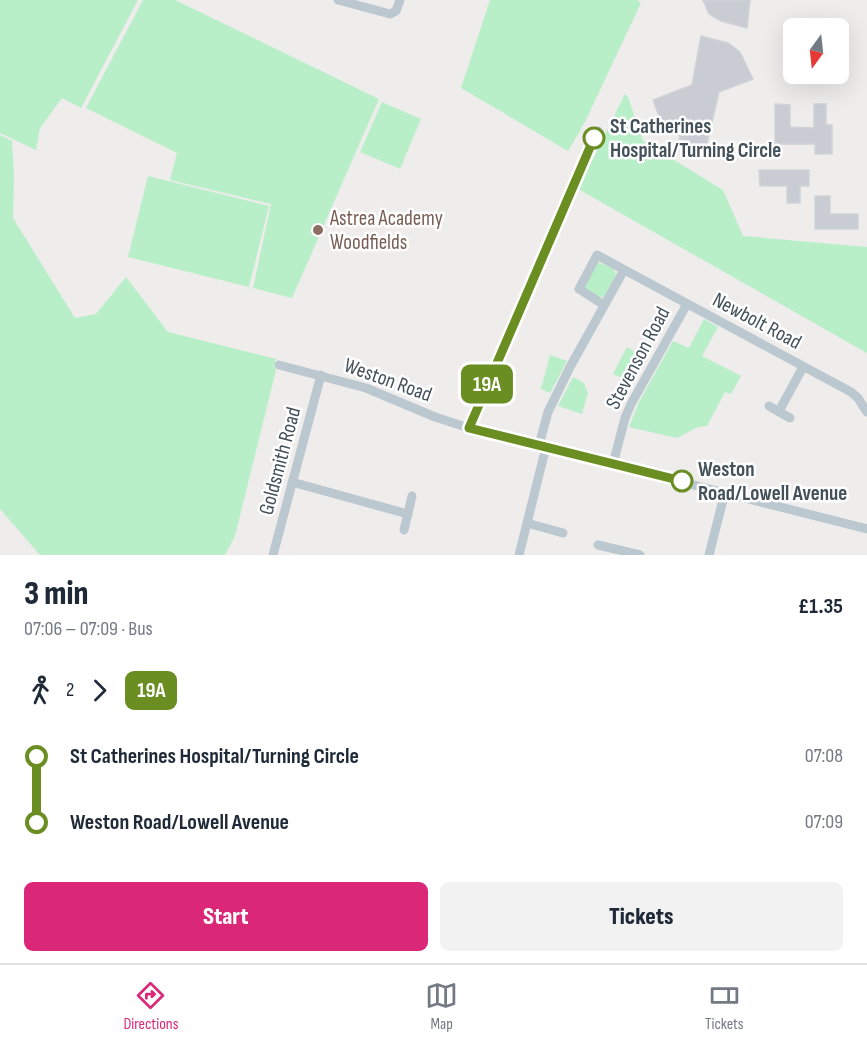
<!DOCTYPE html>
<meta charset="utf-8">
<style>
body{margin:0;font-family:"Sofia Sans Condensed",sans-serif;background:#f2f2f3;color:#1f2937;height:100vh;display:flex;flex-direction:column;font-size:22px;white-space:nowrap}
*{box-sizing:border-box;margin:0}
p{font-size:20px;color:#747a83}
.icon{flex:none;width:33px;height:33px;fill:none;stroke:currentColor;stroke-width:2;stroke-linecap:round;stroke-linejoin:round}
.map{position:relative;height:555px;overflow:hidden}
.side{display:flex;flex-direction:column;background:#fff;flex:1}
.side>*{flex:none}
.badge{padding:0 12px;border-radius:9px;font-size:21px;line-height:39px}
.needle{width:39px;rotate:195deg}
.tools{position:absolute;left:783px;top:18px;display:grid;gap:12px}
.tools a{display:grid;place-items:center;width:66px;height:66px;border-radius:9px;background:#fff;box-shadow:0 6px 24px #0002;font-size:30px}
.map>.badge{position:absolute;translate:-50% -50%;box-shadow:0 0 0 3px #fff}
.legs{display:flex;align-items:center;gap:9px;height:66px;padding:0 24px;font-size:20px}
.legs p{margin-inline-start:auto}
.summary{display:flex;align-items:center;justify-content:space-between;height:102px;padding:0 24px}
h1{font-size:33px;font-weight:800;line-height:45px}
.action{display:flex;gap:12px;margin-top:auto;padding:12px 24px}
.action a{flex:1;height:69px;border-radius:9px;background:#db2777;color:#fff;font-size:24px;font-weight:800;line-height:69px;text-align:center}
.action a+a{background:#f2f2f3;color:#1f2937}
ul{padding:0 24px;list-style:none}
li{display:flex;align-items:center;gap:21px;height:66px;font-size:22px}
li i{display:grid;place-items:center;width:9px;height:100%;margin:0 8px;background:currentColor}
li i::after{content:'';width:15px;height:15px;margin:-8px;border:4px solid;border-radius:50%;background:#fff}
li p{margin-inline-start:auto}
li:first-child i{background:linear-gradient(#0000 50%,currentColor 0)}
li:last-child i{background:linear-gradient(currentColor 50%,#0000 0)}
.tabs{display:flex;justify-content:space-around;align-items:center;height:84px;border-top:2px solid #e0e1e3;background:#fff;font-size:16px;color:#747a83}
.tabs a{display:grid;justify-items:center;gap:3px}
.tabs .selected{color:#db2777}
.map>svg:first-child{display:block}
</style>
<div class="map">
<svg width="867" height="555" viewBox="0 0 867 555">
<rect width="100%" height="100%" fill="#efecec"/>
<g fill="#b8efc9">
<polygon points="0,0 138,0 81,108 62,98 40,128 36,150 0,133"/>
<polygon points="143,0 175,0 379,99 292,298 253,288 271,204 170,180 177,153 86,108"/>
<polygon points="490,0 637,0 641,3 585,122 568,151 461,88"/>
<polygon points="625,94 628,97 643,141 723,190 743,236 867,247 867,353 578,189"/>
<polygon points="382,102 421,119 400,169 360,152"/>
<polygon points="0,135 12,141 14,177 13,218 75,318 96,314 126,277 168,332 276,359 274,367 276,370 235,536 225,555 40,555 0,509"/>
<polygon points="148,176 269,206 249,287 128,257"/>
<path d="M597,262L613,268L616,274L605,296C598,300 591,293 584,289Z"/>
<polygon points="704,319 718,327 702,356 741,376 731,394 725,392 707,426 698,427 677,438 629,427 639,402 673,341 689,348"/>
<polygon points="627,347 647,359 634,383 613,374"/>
<polygon points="550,355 567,361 550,393 541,389"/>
<polygon points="573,377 584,383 588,393 582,414 558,406"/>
</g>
<g fill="#c9ccd2" stroke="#d0d3d8" stroke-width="1.5">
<polygon points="703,0 750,0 747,28 721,21 709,14"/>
<polygon points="701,36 728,43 740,52 753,79 719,92 707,144 689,143 679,139 680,136 673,132 669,127 663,127 653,100 692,85"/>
<polygon points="775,104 790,105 790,127 814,128 814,104 826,104 826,125 832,125 832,154 815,154 815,144 775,144"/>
<polygon points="759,170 809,170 809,186 800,186 800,203 787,203 787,186 760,186"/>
<polygon points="815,196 830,196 830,214 858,214 858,229 815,229"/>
</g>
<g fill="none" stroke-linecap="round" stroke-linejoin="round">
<g stroke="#bcc8cf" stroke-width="9">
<polyline points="338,0 390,14 396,11 400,0"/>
<polyline points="604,305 579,289 597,255 851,392 858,398 867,412"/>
<polyline points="279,365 366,388 435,417 469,428 867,529"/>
<polyline points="769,406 790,418"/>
<polyline points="779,411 803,367"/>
<polyline points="469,428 598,131"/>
<polyline points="539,445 548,412 570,367 624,270"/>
<polyline points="613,464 625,418 631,404 687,304"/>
<polyline points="292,482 408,514"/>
<polyline points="527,523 563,533"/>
<polyline points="404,530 412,496"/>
<polyline points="598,545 640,555"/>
<polyline points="273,555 321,375"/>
<polyline points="519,555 546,447"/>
<polyline points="709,555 725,492"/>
</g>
</g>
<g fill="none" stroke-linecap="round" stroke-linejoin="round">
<g stroke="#fff" stroke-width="14">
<polyline id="line-1" points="594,138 469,428 682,481"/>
</g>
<use href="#line-1" stroke="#6b8e23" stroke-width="9"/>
</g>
<g fill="#fff" stroke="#6b8e23" stroke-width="3">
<circle cx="594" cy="138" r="10"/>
<circle cx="682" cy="481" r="10"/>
</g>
<circle fill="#8d6e63" stroke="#fff" stroke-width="2" cx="318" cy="230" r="6"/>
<g text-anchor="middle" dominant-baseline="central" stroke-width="5" stroke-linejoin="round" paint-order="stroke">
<g font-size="21" font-weight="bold" fill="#44515a" stroke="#fff" text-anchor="start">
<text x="610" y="126">St Catherines<tspan x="610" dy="24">Hospital/Turning Circle</tspan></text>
<text x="698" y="469">Weston<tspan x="698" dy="24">Road/Lowell Avenue</tspan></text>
</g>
<g font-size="21" fill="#785e54" stroke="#fff" text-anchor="start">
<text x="330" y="218">Astrea Academy<tspan x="330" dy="24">Woodfields</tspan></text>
</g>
<g font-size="21" fill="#44515a" stroke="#fff">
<text transform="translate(757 321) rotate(28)">Newbolt Road</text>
<text transform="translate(638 358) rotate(-62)">Stevenson Road</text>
<text transform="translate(388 380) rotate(20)">Weston Road</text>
<text transform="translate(280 461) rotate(-75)">Goldsmith Road</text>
</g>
</g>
</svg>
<div class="tools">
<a><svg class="needle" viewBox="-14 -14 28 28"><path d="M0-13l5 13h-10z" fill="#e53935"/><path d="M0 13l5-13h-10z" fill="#747a83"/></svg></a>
</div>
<b class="badge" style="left:487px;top:384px;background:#6b8e23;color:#fff">19A</b>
</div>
<section class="side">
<div class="summary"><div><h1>3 min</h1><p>07:06 – 07:09 · Bus</p></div><b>£1.35</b></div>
<div class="legs"><svg class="icon" aria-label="walk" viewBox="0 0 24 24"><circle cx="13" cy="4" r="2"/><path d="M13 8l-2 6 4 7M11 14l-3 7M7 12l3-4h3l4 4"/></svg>2<svg class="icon" aria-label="forward" viewBox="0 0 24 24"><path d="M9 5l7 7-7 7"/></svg><b class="badge" style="background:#6b8e23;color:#fff">19A</b></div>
<ul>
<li><i style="color:#6b8e23"></i><b>St Catherines Hospital/Turning Circle</b><p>07:08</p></li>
<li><i style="color:#6b8e23"></i><b>Weston Road/Lowell Avenue</b><p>07:09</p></li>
</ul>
<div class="action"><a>Start</a><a>Tickets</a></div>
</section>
<nav class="tabs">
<a class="selected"><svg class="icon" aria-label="directions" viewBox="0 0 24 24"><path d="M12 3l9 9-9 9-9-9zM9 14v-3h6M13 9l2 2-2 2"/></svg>Directions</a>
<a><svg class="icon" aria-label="map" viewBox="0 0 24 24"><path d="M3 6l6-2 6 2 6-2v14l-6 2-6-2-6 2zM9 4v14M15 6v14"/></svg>Map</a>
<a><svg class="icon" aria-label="tickets" viewBox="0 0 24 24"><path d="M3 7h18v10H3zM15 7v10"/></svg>Tickets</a>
</nav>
